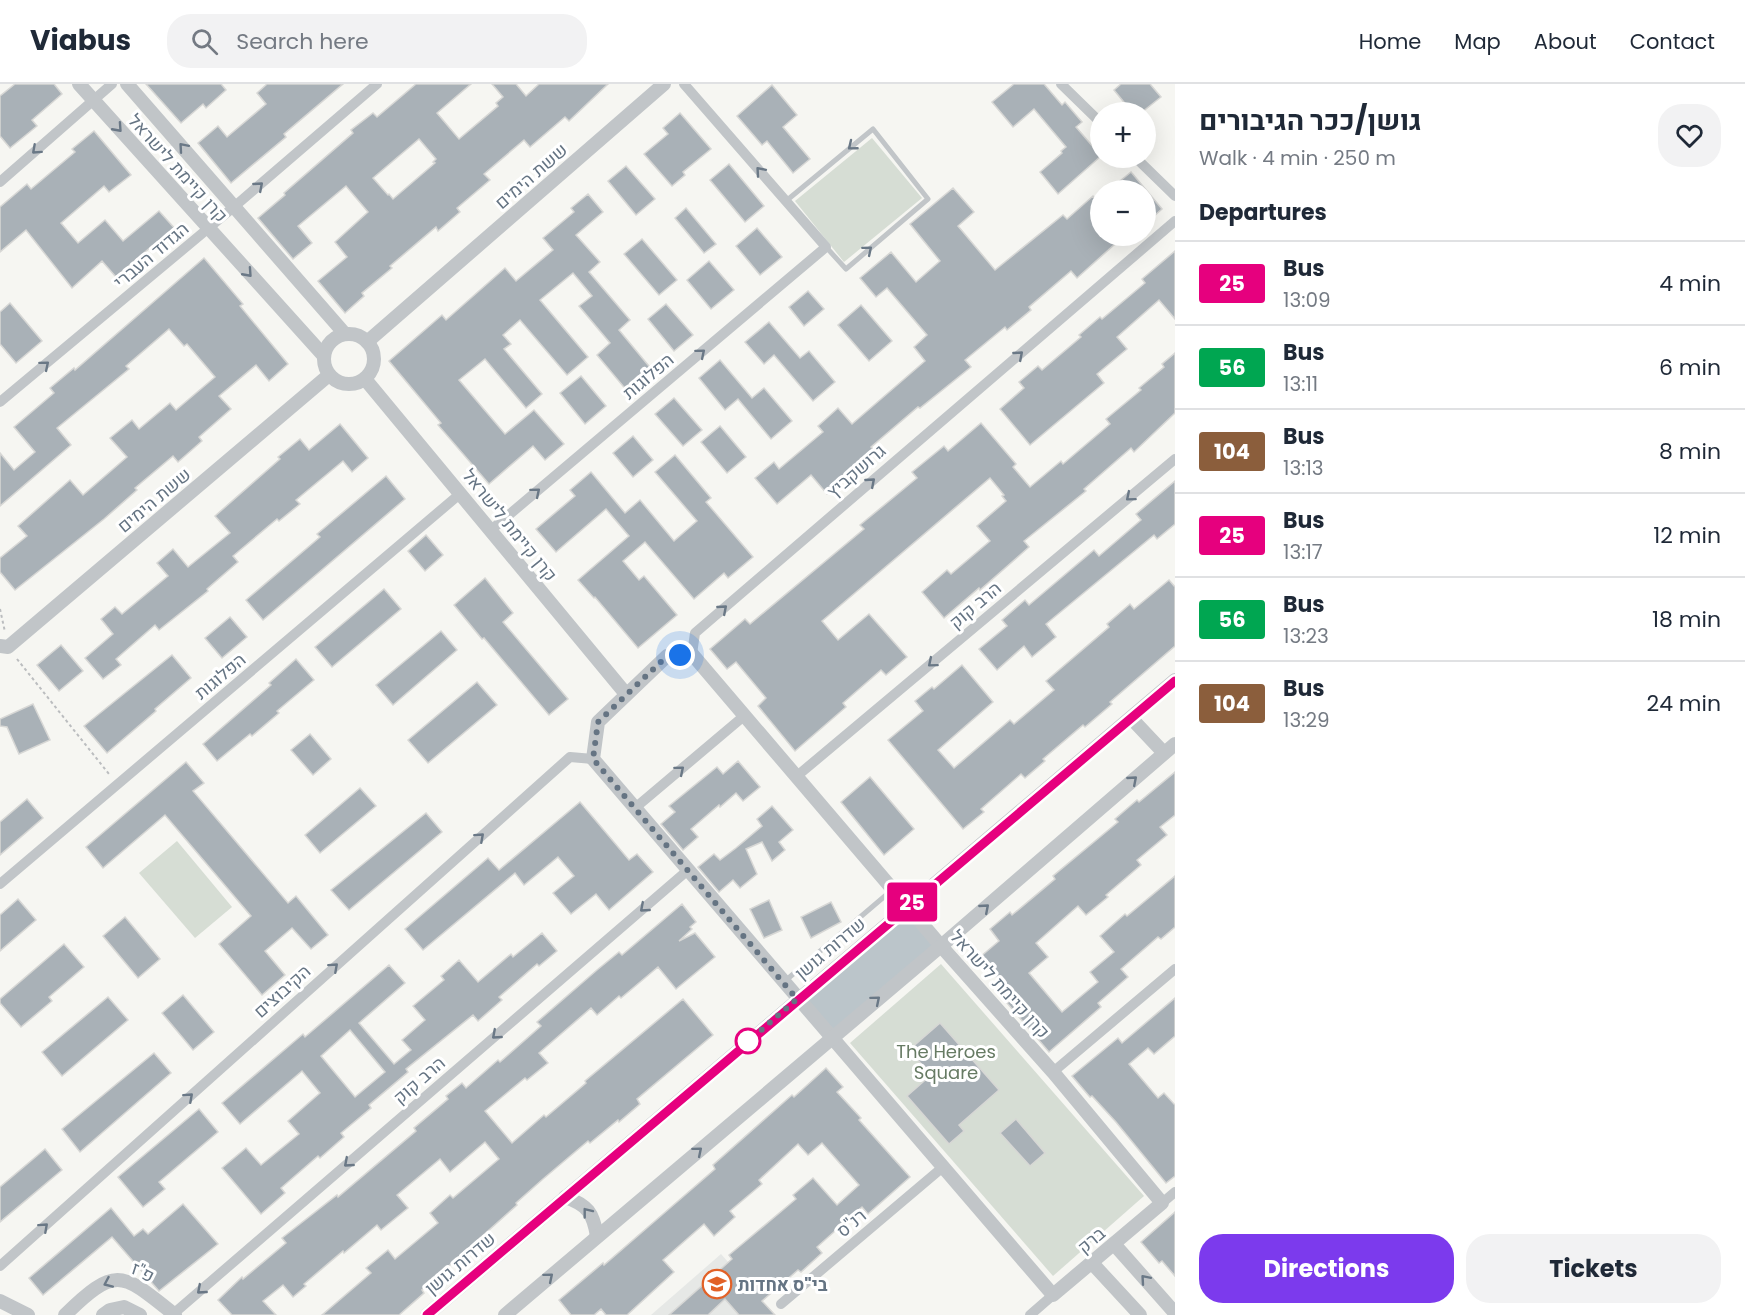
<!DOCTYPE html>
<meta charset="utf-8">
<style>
body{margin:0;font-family:Poppins,Heebo,sans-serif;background:#f2f2f3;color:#1f2937;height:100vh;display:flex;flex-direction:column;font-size:22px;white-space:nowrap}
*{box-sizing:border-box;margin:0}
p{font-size:20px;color:#747a83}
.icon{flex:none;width:33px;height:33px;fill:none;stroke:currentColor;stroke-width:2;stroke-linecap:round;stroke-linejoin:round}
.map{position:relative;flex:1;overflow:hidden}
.panel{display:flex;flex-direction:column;background:#fff;width:570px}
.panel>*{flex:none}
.badge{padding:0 12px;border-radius:4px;font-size:21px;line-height:39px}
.fabs{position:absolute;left:1090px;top:18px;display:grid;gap:12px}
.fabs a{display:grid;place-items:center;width:66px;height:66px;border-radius:50%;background:#fff;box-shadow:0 6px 24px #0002;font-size:30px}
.you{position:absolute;width:30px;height:30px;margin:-15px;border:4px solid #fff;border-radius:50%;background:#1a73e8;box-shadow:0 0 0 9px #1a73e833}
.map>.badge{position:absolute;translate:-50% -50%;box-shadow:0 0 0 3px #fff}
h2{padding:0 24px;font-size:22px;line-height:54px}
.round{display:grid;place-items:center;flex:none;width:63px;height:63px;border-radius:24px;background:#f2f2f3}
.headline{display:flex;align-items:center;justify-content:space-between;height:102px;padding:0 24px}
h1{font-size:28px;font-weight:700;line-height:45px}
.cta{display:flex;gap:12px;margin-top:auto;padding:12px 24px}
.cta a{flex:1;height:69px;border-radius:24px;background:#7c3aed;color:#fff;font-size:24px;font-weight:700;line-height:69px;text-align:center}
.cta a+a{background:#f2f2f3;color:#1f2937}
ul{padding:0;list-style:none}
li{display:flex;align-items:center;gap:18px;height:84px;padding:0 24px;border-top:2px solid #e0e1e3}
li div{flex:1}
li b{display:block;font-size:22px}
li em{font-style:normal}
li .badge{min-width:66px;font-weight:700;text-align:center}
header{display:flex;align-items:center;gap:36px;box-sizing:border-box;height:84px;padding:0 30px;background:#fff;border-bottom:2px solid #e0e1e3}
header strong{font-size:28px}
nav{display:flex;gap:33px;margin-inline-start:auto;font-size:21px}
.search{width:420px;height:54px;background:#f2f2f3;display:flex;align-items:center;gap:15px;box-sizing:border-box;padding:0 21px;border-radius:24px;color:#747a83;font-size:22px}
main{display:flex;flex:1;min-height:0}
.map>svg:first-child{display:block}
</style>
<header>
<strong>Viabus</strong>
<div class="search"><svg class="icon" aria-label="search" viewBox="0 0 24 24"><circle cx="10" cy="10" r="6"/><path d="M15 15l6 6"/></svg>Search here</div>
<nav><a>Home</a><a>Map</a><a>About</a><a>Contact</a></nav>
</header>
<main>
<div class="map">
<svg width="1175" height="1231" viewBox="0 0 1175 1231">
<rect width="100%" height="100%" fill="#f6f6f2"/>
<polygon fill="#e6e8e6" points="721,1170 775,1231 651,1231"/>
<g fill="#d6ddd4">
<polygon points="872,54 922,114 844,178 795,117"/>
<polygon points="177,757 232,823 195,854 139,789"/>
<polygon points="941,880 1144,1112 1053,1192 850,959"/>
</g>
<polygon fill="#bbc5ca" points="907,828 934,861 832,948 803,915"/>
<g fill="#a9b1b7" stroke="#d7d7d5" stroke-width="1.5" fill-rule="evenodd">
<polygon points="15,0 54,0 62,10 32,36 37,42 10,64 0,52 0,12"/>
<polygon points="146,0 221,0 226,6 206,24 203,20 181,39"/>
<polygon points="267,0 343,0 284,50 286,53 231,99 198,59 218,42 227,53 266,20 257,9"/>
<path d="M416,0H471L437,29L459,55L498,22L496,19L503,13L492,0H516L526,12L539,0H608L569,37L565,33L530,63L524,56L484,90L490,96L457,124L460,128L438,147L436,143L390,182L392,184L362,209L364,212L345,229L318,197L347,173L335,158L368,128L346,102L298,142L312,159L293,175L258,134L285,111L284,109L353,49L351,46L373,29L377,33ZM419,55L436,75L433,78L435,79L393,115L389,110L388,111L373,94Z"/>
<polygon points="1014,0 1044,0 1062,21 1065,18 1082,38 1076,43 1101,72 1058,110 1040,88 1062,69 1061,67 1066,63 1034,25 1013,43 992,18"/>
<polygon points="1121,0 1150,0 1161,13 1142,28 1132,28 1114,6"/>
<polygon points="772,1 797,31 783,43 810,75 793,89 767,57 762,61 737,32"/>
<polygon points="680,29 711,65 683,88 685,91 672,102 644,70 668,50 663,44"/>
<polygon points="94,47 131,91 109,108 104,102 61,139 78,159 105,136 123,157 159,127 177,147 155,165 152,162 116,193 102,177 72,204 26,146 0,168 0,123 27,100 31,105 75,68 72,65"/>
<polygon points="729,80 764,122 745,138 710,96"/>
<polygon points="626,82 655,115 636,131 608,97"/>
<polygon points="1131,88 1162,125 1146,139 1146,106 1109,106"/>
<polygon points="953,104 974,128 958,142 995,186 1063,131 1067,135 1093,112 1101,121 1101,152 1124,152 1077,194 1071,187 1029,223 1031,226 1007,246 1005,243 965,276 971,283 920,324 918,323 871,363 874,366 841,393 844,396 827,410 811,391 777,420 755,394 774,378 779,385 823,348 818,342 838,324 852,340 925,277 914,263 927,251 887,204 876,213 860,194 891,168 916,198 940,177 910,140"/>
<polygon points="588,110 603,128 576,151 600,178 589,188 630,236 619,246 653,287 628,308 597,271 610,259 579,222 592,212 573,189 540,216 588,273 567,291 520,236 503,251 511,260 504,265 542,310 526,324 485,275 459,296 505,350 534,326 564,360 545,376 533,362 489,400 438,341 441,339 389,277 442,231 446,236 505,184 516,197 553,166 543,154 574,128 571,124"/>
<polygon points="686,124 716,160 704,169 675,134"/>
<polygon points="757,144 782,173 760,191 736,162"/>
<polygon points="642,155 677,196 659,211 624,170"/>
<polygon points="1175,167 1175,235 1159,216 1117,253 1127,265 1097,290 1104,299 1030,361 1000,325 1024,304 1019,298 1038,282 1042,286 1081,253 1079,251 1100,233 1102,235 1145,199 1142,195"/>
<polygon points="204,174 243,220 240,222 288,280 269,297 256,281 219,312 231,325 199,353 202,357 178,378 173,372 135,404 137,406 104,435 15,506 0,488 0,474 27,452 18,442 70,396 83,411 127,373 110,354 132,336 139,345 170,319 176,326 215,293 187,260 184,262 169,245 126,282 129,285 57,344 71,361 0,422 0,369 14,386 35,368 14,343 54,309 50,304 74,284 75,286"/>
<polygon points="709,177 734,206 711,225 687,196"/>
<polygon points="808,207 824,225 804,242 789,223"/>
<polygon points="10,219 42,257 16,279 0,260 0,228"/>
<polygon points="666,220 693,251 674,267 648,235"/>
<polygon points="861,221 892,257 869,277 838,241"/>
<polygon points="769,238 800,274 809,267 835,298 813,317 774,271 764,280 745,258"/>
<polygon points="1175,269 1175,329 1134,368 1131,364 1084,405 1086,407 1024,457 1029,463 980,506 979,504 944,534 922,508 947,486 951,490 990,457 977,442 1006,417 1002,412 1004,411 990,394 822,537 838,556 869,530 907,573 886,591 881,586 843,619 846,623 795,667 758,622 766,614 736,578 727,585 710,565 745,535 750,540 864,445 860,441 917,394 912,388 944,362 948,367 981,339 1016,380 1013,383 1030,403 1061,377 1063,380 1110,340 1106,335 1141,306 1139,304 1164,283 1162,280"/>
<polygon points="720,276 752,314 764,304 792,337 771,355 738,315 725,326 699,294"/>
<polygon points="581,292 606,322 585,340 560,309"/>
<polygon points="674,314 702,346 683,362 655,330"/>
<polygon points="340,340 368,374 352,388 343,377 296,416 300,420 279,437 277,435 233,472 238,478 207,505 208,507 159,546 155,541 116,575 121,581 103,595 85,574 113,550 101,535 115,523 122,530 168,492 157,479 173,465 188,483 230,449 215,432 280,375 278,373 300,355 309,366"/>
<polygon points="720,342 746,373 727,389 701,358"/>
<polygon points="633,352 653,376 633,393 613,369"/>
<polygon points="675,371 711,414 706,418 753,473 728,494 724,489 694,515 645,458 623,477 639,496 644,492 677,531 638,564 595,513 594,514 578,496 629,452 606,425 556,468 536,445 575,412 570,406 591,388 625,429 640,416 674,457 697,437 655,388"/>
<polygon points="386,392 405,415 263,536 246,516 320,453 317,450"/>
<polygon points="1175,397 1175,440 1157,455 1154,451 1046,540 1056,553 1032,573 1024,562 997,586 979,565 1007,542 1002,536 1025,516 1029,521 1094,466 1099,472 1141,436 1136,430"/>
<polygon points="426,451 443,471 425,487 408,467"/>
<polygon points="485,494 513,529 503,538 568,615 549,631 484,554 482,555 454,521"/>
<polygon points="1169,496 1175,503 1175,562 1110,618 1112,620 1085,643 1083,641 1043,675 1045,677 1025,694 1021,690 981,725 984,728 963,745 888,656 923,627 915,617 932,603 934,605 962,581 993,618 938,666 954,684 1010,636 1014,640 1054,606 1046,597 1109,543 1107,540 1130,520 1134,525"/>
<polygon points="384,505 401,525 332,583 315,563"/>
<polygon points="230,533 247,553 222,574 205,554"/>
<polygon points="441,547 457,566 393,621 376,601"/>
<polygon points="61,561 83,587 59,607 37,581"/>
<polygon points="172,571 191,594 155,625 156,627 107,669 84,642"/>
<polygon points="296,575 314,596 277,627 279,629 252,652 250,650 217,677 203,660 271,601 269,599"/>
<polygon points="477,598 497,621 428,679 408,656"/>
<polygon points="33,620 50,656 19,670 7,643 0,642 0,635"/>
<polygon points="310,650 331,675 313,691 291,666"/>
<polygon points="738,677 760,703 743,717 736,709 720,723 719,721 691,745 698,753 683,766 661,740 675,728 669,722 717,683 723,690"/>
<polygon points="186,678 204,699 193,707 288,819 296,812 328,851 311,865 292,844 265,867 285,891 262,911 219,860 251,832 165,731 103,784 86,763"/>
<polygon points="1175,688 1175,731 1160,743 1167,751 1137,776 1141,781 1106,811 1108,813 1086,831 1078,822 1036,859 1048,873 1029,889 1062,928 1098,898 1090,888 1114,868 1100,852 1125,830 1127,832 1175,792 1175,843 1161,855 1158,853 1121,885 1128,893 1098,919 1101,923 1049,968 1007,919 1014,914 980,873 999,857 990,845 1010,828 1012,831 1055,795 1053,792 1118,738 1115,735 1137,716 1139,718"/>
<polygon points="870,693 914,745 884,771 841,718"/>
<polygon points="360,704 376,722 320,769 305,751"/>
<polygon points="27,715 43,734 0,771 0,738"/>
<polygon points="580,718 629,776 637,770 653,788 609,826 596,810 571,830 553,809 574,792 558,773 524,801 515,789 423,866 405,845 488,774 499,786"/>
<polygon points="772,722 793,746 779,758 785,766 772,777 762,758 746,765 757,790 740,804 733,796 719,808 698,783 714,770 720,776 736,764 762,742 757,735"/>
<polygon points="426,729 442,748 349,826 331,806"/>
<polygon points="18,815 36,836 0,867 0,831"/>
<polygon points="769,816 782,846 764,854 750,825"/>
<polygon points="831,818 841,838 811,854 801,833"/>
<polygon points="682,820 696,838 690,843 692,845 679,857 695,849 715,873 676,905 658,883 621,914 619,912 597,931 591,924 539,969 548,979 527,996 525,994 485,1027 512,1059 544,1031 546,1033 586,999 585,997 683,915 713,951 637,1015 640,1020 619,1038 618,1036 590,1059 588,1057 543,1095 516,1119 517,1121 422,1206 424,1209 399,1231 322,1231 371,1189 366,1184 388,1166 395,1175 438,1139 430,1129 450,1111 453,1114 499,1075 485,1058 450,1088 440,1075 397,1111 408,1124 381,1146 377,1141 344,1169 343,1167 304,1200 306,1202 293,1213 283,1201 263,1217 276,1231 232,1231 218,1216 242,1193 243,1195 286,1159 282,1154 337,1111 338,1113 416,1047 414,1044 448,1015 446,1012 462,999 466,1004 498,976 500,978 541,942 537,938 597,886 619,868 622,871"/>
<polygon points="125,833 160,875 138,894 103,852"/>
<path d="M542,849L557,867L539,882L537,880L499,913L502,916L478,937L473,931L406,985L408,988L369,1021L371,1024L341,1049L344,1053L320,1074L318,1072L281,1104L285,1109L261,1130L222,1084L246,1064L261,1081L299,1050L288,1037L320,1009L302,987L240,1040L222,1019L303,950L305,953L389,881L405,899L359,939L394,980L411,966L402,956L425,936L413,922L444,896L441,892L459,876L478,898L511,870L513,873ZM350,946L385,988L355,1013L321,972Z"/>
<polygon points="64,860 84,883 49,913 52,917 21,943 0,919 0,915"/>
<polygon points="183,911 214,948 193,966 162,929"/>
<polygon points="108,913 128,936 62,992 42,968"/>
<polygon points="1175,914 1175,952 1154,970 1148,964 1129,980 1158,1014 1164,1009 1175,1021 1175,1092 1166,1099 1116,1038 1092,1012 1090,1013 1072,992 1118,954 1122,959"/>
<polygon points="940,939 999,1006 959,1041 964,1047 949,1060 907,1012 931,991 909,966"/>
<polygon points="154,969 171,989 80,1068 62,1045"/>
<polygon points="826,984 843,1003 837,1008 861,1034 859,1036 910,1093 868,1130 862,1123 817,1163 822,1169 801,1188 798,1186 762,1217 775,1231 739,1231 725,1215 708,1231 669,1231 732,1175 729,1171 796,1115 793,1111 813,1094 837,1121 859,1101 822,1059 808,1071 798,1060 759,1096 762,1100 730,1127 735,1133 714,1152 704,1140 663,1176 674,1188 627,1231 606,1231 601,1225 594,1231 571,1231 559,1216 603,1179 604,1181 670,1124 715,1085 713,1081 792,1011 794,1013"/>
<polygon points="199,1025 218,1048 159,1098 165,1105 143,1123 118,1093"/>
<polygon points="1016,1035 1045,1069 1030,1082 1000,1049"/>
<polygon points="45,1065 62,1086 0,1138 0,1103"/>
<polygon points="183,1120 218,1160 159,1207 112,1153 43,1211 29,1194 111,1124 134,1152 143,1145 148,1150"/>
<polygon points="1175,1128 1175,1192 1162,1177 1159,1179 1141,1158"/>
</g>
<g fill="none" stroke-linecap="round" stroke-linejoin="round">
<g stroke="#bbbdbf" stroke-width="2" stroke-dasharray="3 3" stroke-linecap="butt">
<polyline points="0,525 5,548"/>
<polyline points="17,575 109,690"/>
</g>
<g stroke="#c1c5c8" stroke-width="5">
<polyline points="786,117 873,45 928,115 846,185 826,163"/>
<polyline points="785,897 892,806"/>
</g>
<g stroke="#c1c5c8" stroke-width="10">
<polyline points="1061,0 1101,39"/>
<polyline points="1136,74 1175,112"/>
<polyline points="0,98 112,0"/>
<polyline points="0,318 235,122 377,0"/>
<polyline points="491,446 826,163 684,0"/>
<polyline points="692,570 695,549 1175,137"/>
<polyline points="797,692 1175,375"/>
<polyline points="635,724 744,632"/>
<polyline points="0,800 461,409"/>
<polyline points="1053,988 1175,885"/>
<polyline points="1162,1119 1175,1108"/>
<polyline points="0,1182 570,673 593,675"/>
<polyline points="781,1220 943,1083"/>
<polyline points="172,1231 688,786"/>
<polyline points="1030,1231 1053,1211"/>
</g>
<g stroke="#c1c5c8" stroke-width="14">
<polyline points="79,0 324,272"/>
<polyline points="127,0 345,250"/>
<circle cx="349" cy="275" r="25"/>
<polyline points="367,258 664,0"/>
<polyline points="365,295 626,610"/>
<polyline points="0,562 8,563 329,291"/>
<polygon points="692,570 941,862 1053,988 1162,1119 1053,1211 593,675 598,638 667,572"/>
<polyline points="1131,634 1164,669"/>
<path d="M565,1113C588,1121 593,1129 597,1152"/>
<polyline points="1114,1160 1175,1229"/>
<polyline points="1092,1179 1140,1231"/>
<polyline points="0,1217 28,1231"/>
<path d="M65,1231C117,1180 122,1189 175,1231"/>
<polyline points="103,1231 110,1226 124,1223 140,1231"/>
<polyline points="427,1231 1175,596"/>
<polyline points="505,1231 941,862 1175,660"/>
</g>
</g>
<defs><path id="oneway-chevron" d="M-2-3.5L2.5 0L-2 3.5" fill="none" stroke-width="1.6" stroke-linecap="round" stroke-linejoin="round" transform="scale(1.5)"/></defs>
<g stroke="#6a7886">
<use href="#oneway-chevron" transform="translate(118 44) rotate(48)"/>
<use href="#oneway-chevron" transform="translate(852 62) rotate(141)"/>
<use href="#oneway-chevron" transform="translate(183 63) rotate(-131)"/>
<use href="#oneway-chevron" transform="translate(36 66) rotate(138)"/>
<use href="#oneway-chevron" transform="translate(760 87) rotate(-131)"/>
<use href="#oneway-chevron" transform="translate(259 102) rotate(-41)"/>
<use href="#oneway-chevron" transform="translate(868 166) rotate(-40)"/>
<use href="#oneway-chevron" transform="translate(248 189) rotate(48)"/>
<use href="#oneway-chevron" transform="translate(701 269) rotate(-40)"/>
<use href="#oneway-chevron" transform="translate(1019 271) rotate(-41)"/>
<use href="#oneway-chevron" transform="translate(45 281) rotate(-40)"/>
<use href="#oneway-chevron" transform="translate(871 398) rotate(-41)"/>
<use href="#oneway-chevron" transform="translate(536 408) rotate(-40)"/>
<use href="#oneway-chevron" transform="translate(1130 413) rotate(140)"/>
<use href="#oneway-chevron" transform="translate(723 525) rotate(-41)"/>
<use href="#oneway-chevron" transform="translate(932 579) rotate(140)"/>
<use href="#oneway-chevron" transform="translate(680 686) rotate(-40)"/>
<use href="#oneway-chevron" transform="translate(1133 696) rotate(-41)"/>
<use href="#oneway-chevron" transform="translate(480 753) rotate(-42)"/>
<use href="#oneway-chevron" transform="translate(644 824) rotate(139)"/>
<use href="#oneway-chevron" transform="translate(985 824) rotate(-41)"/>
<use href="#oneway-chevron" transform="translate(334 883) rotate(-42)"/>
<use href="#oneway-chevron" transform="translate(876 916) rotate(-40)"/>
<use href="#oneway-chevron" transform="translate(496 951) rotate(139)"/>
<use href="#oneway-chevron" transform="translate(189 1013) rotate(-42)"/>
<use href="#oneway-chevron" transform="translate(698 1067) rotate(-40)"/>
<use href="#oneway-chevron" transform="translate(348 1079) rotate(139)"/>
<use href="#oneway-chevron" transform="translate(587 1128) rotate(-128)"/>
<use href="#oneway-chevron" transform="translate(44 1143) rotate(-42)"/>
<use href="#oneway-chevron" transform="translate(549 1193) rotate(-40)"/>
<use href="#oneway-chevron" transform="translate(1145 1195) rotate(-131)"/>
<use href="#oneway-chevron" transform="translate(108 1199) rotate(156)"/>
<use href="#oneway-chevron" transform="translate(201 1206) rotate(139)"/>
</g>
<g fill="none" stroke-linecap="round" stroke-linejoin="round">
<g stroke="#fff" stroke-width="14">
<polyline id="line" points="427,1231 1175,597"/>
</g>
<use href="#line" stroke="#e6007e" stroke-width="9"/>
<polyline stroke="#657483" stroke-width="6" stroke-dasharray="0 10.8" points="680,571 667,572 598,638 593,675 797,915 744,961 748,957"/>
</g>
<defs>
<g id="school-ring" transform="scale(1.5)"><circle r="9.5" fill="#fff" stroke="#e26127" stroke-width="1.5"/><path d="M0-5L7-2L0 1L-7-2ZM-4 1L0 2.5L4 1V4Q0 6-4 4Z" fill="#e26127"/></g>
</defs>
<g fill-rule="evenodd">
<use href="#school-ring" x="717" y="1200"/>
</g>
<circle fill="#fff" stroke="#e6007e" stroke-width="3" cx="748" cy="957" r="12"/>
<g text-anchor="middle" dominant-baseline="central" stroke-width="6" stroke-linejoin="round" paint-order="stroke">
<g font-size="18" fill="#657483" stroke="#fff">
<text transform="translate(178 84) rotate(48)">קרן קיימת לישראל</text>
<text transform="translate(531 92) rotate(-41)">ששת הימים</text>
<text transform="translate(151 171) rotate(-40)">הגדוד העברי</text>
<text transform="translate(648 292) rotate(-40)">הפלוגות</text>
<text transform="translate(856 387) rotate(-41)">גרושקביץ</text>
<text transform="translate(154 416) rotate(-40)">ששת הימים</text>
<text transform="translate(510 441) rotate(51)">קרן קיימת לישראל</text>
<text transform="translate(975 521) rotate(-40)">הרב קוק</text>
<text transform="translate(220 592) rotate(-40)">הפלוגות</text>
<text transform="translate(830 864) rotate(-40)">שדרות גושן</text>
<text transform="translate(1000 900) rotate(48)">קרן קיימת לישראל</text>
<text transform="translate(282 907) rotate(-42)">הקיבוצים</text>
<text transform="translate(419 996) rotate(-41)">הרב קוק</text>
<text transform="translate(851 1139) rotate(-40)">רנ"ס</text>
<text transform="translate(1091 1156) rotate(-40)">ברק</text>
<text transform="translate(460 1179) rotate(-40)">שדרות גושן</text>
<text transform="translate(143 1188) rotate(27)">פ"ז</text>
</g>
<g font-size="18" fill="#677b64" stroke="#fff">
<text x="946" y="967">The Heroes<tspan x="946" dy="21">Square</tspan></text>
</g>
<g font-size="18" font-weight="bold" fill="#657483" stroke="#fff" text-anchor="start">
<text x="738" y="1200">בי"ס אחדות</text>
</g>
</g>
</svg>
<div class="fabs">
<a>+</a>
<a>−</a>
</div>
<div class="you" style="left:680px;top:571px"></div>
<b class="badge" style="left:912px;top:818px;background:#e6007e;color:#fff">25</b>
</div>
<section class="panel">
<div class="headline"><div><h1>גושן/ככר הגיבורים</h1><p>Walk · 4 min · 250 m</p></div><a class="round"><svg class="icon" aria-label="heart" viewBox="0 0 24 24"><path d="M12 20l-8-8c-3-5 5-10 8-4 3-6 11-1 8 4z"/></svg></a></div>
<h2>Departures</h2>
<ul>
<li><span class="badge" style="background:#e6007e;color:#fff">25</span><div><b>Bus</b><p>13:09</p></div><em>4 min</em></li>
<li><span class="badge" style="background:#00a651;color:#fff">56</span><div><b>Bus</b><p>13:11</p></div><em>6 min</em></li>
<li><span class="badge" style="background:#8b5e3c;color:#fff">104</span><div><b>Bus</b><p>13:13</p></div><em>8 min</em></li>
<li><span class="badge" style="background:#e6007e;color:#fff">25</span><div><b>Bus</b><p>13:17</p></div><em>12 min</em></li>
<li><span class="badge" style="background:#00a651;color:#fff">56</span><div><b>Bus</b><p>13:23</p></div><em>18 min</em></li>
<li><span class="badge" style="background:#8b5e3c;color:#fff">104</span><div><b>Bus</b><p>13:29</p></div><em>24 min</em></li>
</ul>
<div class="cta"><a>Directions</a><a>Tickets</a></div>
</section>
</main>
